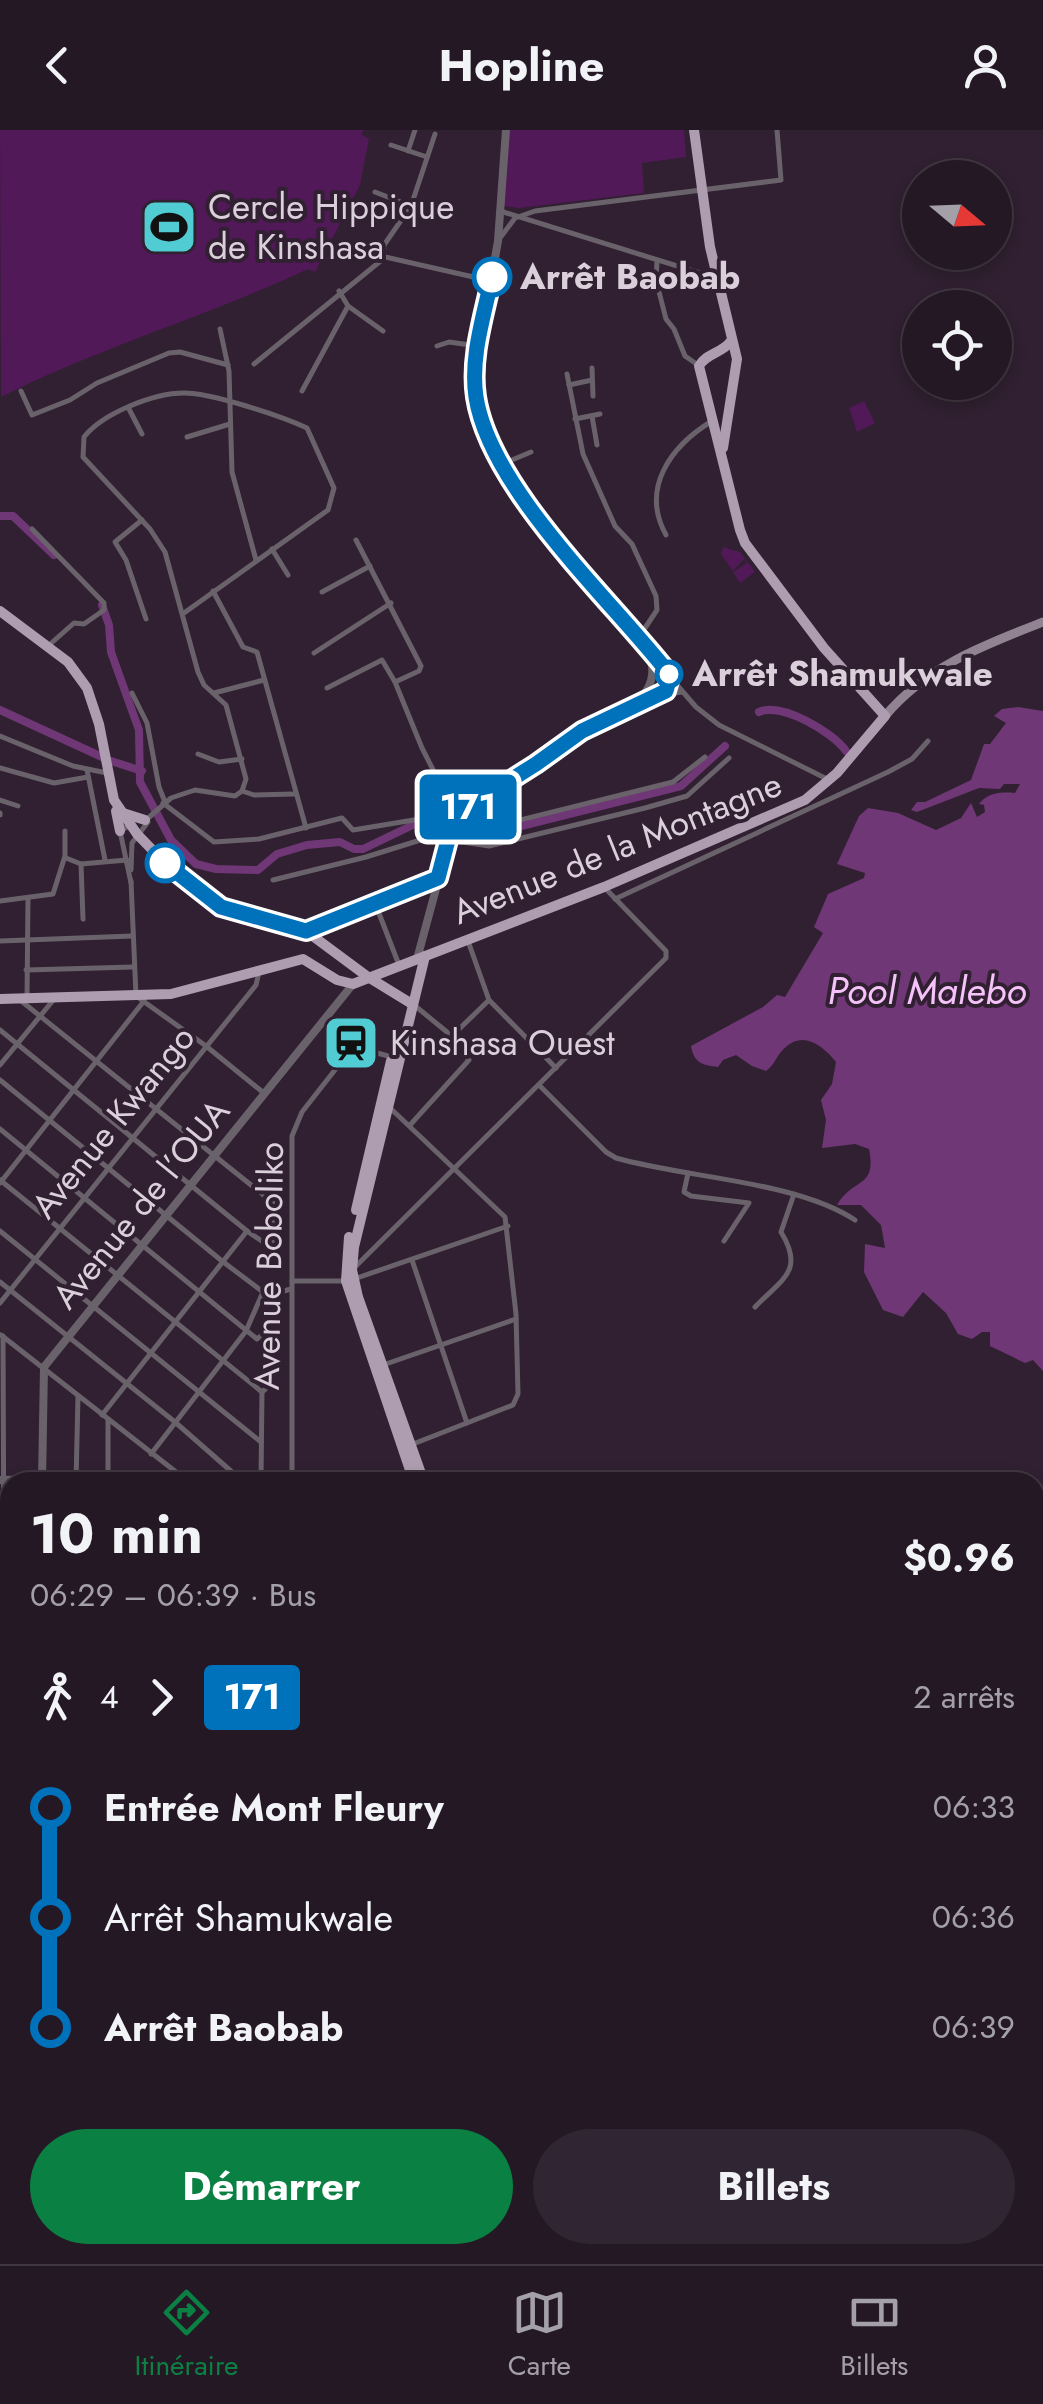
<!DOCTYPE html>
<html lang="fr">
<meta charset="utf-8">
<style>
body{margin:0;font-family:Jost,sans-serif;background:#302532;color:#f1f3f6;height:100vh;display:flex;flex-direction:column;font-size:38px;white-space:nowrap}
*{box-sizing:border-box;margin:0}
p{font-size:32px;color:#a3a0a7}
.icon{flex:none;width:55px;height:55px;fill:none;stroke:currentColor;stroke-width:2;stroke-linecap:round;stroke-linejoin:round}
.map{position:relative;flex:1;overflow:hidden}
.details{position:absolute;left:0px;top:1342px;width:1045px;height:792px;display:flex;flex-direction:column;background:#241825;border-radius:30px 30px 0 0;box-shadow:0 5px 15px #0003,0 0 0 2px #413742}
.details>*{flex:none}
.badge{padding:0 20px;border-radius:8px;font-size:35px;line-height:65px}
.needle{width:65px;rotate:109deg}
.controls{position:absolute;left:902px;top:30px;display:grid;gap:20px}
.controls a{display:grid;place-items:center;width:110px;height:110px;border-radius:50%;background:#241825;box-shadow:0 5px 15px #0003,0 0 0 2px #413742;font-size:50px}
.map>.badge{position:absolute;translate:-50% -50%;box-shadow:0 0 0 5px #fff}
.legs{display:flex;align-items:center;gap:15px;height:110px;padding:0 30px;font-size:32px}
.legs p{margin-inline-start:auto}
.summary{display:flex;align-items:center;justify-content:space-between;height:170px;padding:0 30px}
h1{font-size:55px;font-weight:700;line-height:75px}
.primary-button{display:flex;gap:20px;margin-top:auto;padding:20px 30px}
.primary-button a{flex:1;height:115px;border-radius:60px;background:#0b8043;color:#fff;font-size:40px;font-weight:700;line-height:115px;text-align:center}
.primary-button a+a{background:#302532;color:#f1f3f6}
ul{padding:0 30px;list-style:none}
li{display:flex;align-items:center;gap:35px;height:110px;font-size:38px}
li i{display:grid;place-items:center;width:15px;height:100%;margin:0 12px;background:currentColor}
li i::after{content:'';width:25px;height:25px;margin:-12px;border:8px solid;border-radius:50%;background:#241825}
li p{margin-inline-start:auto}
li:first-child i{background:linear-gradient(#0000 50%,currentColor 0)}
li:last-child i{background:linear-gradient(currentColor 50%,#0000 0)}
header{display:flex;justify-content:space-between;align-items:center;height:130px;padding:0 30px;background:#241825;font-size:45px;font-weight:700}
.tab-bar{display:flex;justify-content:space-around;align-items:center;height:140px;border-top:2px solid #413742;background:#241825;font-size:28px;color:#a3a0a7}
.tab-bar a{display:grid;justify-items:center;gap:5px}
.tab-bar .active{color:#0b8043}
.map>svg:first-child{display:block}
</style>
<header><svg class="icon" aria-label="back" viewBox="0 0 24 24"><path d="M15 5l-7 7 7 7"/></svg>Hopline<svg class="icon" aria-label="person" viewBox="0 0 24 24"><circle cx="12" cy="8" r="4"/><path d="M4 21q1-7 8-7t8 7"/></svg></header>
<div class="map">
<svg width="1043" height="2134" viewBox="0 0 1043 2134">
<rect width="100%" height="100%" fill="#302031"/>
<g fill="#511957">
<path d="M0,0H364L361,4L369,9L360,55L315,142L308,139C208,186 100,217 1,267Z"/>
<polygon points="508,0 684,0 686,27 642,33 644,63 519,78 504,76"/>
<polygon points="864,271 875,293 857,302 849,278"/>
<polygon points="723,417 740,422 755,442 740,453 733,442 747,433 744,429 733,441 721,424"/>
<polygon points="195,2125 267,2125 273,2134 192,2134 188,2129"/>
</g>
<path fill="#703776" d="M1018,577L1043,581V1241L1033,1230L1025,1233L990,1216V1202H982L972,1209L958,1204L946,1183L923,1162L903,1187L883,1180L864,1142L865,1114L885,1118L881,1095L861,1075H837C853,1047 877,1059 869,1019L855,1014L822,1018L826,990L821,970L832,954L836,932C822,915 801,898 781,922C775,929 775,934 766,941L752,936L736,925L723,930L718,937C702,935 694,933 691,916L763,877L777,865L785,867L823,803L814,797L828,764L864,748L865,743L837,734L859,686L868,678L898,683L936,700L961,688L971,673L977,687L985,682L984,675L979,674C988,662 1002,662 1015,663L1020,654H1004L1000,659L979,658L917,682L911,680L917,672H925L971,650L984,614H990L1006,593L994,586L1002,579Z"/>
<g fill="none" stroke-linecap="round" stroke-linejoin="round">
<polyline stroke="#703776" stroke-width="2.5" points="0,1905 10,1907"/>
<g stroke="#703776" stroke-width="8">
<polyline points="0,386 13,386 54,425"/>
<polyline points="102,475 109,495 111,522 139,600 140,652 171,710 196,734 216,739 258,740 277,724 307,715 340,712 354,719 363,719 415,694 430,694 490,704 681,656 725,616"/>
<polyline points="0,580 102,627"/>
<path d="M759,582C781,572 833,602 846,621"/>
<polyline points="111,631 142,641"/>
</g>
<g stroke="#6a626b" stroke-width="5">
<polyline points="391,15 427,27"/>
<polyline points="408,21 415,0"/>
<polyline points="375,62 411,76"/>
<polyline points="500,81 716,148"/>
<polyline points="500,108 515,88 535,81 781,50 777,0"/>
<polyline points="359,121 491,151"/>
<polyline points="657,131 656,150 666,189 674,199 685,226 698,235"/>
<polyline points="348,176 383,201"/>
<polyline points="220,199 229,241 232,342 256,430"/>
<polyline points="437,216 449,212 477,216"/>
<polyline points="254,234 383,129 384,115 411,76 435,4"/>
<polyline points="592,238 593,266"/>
<polyline points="567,244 583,324 615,396 632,414 656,466 657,480 639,507"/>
<polyline points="569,255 592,250"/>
<polyline points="21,261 32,285 70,270 97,253 169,223 180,222 228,235"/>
<polyline points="302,261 348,176 339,161"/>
<polyline points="129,279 142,304"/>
<polyline points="592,286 597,315"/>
<polyline points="575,289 600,284"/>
<polyline points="187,307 230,294"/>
<polyline points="500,335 531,322"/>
<polyline points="142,390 115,412 126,430 146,489"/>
<polyline points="32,399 104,473 104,480 84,494 74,493 48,516"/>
<path d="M666,405C640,358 671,316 712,291"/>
<polyline points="356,410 421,536 419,541 395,552 422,618 456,685"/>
<polyline points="272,419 288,445"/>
<polyline points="213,461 243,517 257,522 306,698"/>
<polyline points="322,462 370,436"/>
<polyline points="314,523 391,473"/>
<polyline points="670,547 696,577 719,595 829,650"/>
<polyline points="327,558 382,530 395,552"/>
<polyline points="132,563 147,593 159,657 165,672"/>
<polyline points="214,563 264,550"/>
<polyline points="662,565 682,562"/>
<polyline points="0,606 73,636 107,643"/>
<polyline points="198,624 219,632 242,629"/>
<polyline points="0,638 54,653 88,647"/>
<polyline points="87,640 105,730"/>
<polyline points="242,661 254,665 294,664"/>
<polyline points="0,670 18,676"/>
<polyline points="163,673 214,712 259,709 342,688 353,700 432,687 488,698 673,652 705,627"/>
<polyline points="0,685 0,683"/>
<path d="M147,689L171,668L195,660L235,666L242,661L246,649L226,575L204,555L198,542L165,422L150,399L83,327L84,307C103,283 154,263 184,263C212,263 281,286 307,298L334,358L328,380L184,483"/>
<polyline points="66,728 81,734 127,730"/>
<polyline points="81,734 83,789"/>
<polyline points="131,740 132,713 148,692"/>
<polyline points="273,750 366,727 430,707 489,716 645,678 687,666 729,628"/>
<polyline points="131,751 136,866 206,916 265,964"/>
<polyline points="131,753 120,701 132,694"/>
<polyline points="615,769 888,642 912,629 928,611"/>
<polyline points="0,771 53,764 65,726 65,701"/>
<polyline points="375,773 399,835"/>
<polyline points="309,800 438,748"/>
<polyline points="0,811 132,806"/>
<polyline points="468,811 489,870 556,938"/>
<polyline points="26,840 133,837"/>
<polyline points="27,867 28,768"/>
<polyline points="20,870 271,1071"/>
<polyline points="0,900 247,1101 272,1118"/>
<polyline points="452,906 489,870"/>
<polyline points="0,935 55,868"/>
<polyline points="0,950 222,1131 263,1162 272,1164"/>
<path d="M539,955L606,1022L616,1028C686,1048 796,1051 855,1090"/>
<polyline points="388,976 505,1087 516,1184 518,1264 513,1275 413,1314"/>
<polyline points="410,995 469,930 447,902 414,875"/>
<polyline points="0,999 257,1209 266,1202 273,1164 291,1159"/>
<polyline points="688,1043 684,1062 691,1066 749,1073 724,1111"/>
<polyline points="0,1050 262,1262"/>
<polyline points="0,1053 144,871"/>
<polyline points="0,1101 261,1312"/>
<polyline points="272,1118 273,1034"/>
<polyline points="412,1130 467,1293"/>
<polyline points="356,1136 666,828 666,821 604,757"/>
<polyline points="354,1149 508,1096"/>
<polyline points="292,1151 344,1151"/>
<polyline points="0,1152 175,1292 240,1349"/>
<polyline points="0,1173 256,855 259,842"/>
<path d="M755,1177C782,1149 805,1141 781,1102L794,1064"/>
<polyline points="1,1205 185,1349 185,1352"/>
<polyline points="3,1206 5,1712"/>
<polyline points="383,1235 516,1189"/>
<polyline points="102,1285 247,1101"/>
<polyline points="108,1289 108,1352"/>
<polyline points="151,1324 246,1201 263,1162"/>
<path d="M261,1349L262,1262C280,1248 272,1224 267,1205"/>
<polyline points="292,1350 292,1006 302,982 349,922 358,918 392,927"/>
<polyline points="76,1352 78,1266"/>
<polyline points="0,1625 10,1625"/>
<polyline points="1035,1714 1043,1715"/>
<polyline points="1035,1764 1043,1766"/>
<polyline points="0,1801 10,1803"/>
<polyline points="0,1880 10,1855"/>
<polyline points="0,1943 9,1924"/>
<polyline points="0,1962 10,1965"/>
<polyline points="0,1996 10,1999"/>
<polyline points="0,2108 10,2095"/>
<polyline points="71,2125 143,2134"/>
<polyline points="150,2134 151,2125"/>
<polyline points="862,2134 865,2125"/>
</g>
<g stroke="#6a626b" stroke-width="8">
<path d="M634,575C652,559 657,543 648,521"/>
<polyline points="417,829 456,685 582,601 662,565 669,553 666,539 525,370 500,335 484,302 476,267 475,241 498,111 506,0"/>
<polyline points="0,1350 149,1347 319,1352"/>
<polyline points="42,1352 44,1237 353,854"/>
<polyline points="0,2034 10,2037"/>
</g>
<g stroke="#918392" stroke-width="9">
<path d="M885,586C927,536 984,515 1043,492"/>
<polyline points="0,1712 10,1712"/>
<polyline points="367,2125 373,2134"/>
</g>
<g stroke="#ae9db0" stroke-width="10">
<polyline points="694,0 710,117 737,229 723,318"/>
<polyline points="0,481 68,532 87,558 99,594 114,670 137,704 163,731 213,772 306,801 368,847 412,874"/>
<polyline points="116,681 120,701"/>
<polyline points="123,683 145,690"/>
<path d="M0,869L171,864L303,829L337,850L353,854L604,757L805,670L837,643L885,586L824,518L745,413L740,400L699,236C706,223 723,223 731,211"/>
<polyline points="356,1080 391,931"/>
<polyline points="349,1107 346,1151 414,1352"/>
<polyline points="424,1352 358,1167 352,1140 354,1117 425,826"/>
<polyline points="827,2125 830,2134"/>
<polyline points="837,2125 840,2134"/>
</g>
</g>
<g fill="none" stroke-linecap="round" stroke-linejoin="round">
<g stroke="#fff" stroke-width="22">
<path id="line-1" d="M165,733L221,777L306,801L438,748L453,691L460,682L536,634L582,601L666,561L670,547L666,540C608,467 490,358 476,267C470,227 484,186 492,147"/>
</g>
<use href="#line-1" stroke="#0072bc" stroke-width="15"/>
</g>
<defs>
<g id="stadium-square" transform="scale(2.875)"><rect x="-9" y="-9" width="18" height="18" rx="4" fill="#51ccd2" stroke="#302031"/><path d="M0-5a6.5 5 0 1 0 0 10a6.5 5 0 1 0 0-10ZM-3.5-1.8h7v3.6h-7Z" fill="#111"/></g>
<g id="station-square" transform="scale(2.875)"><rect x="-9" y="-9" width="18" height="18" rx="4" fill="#51ccd2" stroke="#302031"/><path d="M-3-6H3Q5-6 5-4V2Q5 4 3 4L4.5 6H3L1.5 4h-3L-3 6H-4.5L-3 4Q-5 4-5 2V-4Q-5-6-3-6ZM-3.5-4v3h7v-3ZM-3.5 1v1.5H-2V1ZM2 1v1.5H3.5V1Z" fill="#111"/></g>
</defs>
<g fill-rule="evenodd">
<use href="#stadium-square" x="169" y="97"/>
<use href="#station-square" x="351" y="913"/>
</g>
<g fill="#fff" stroke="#0072bc" stroke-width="5">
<circle cx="492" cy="147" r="18"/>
<circle cx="669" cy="544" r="12"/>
<circle cx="165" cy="733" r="18"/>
</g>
<g text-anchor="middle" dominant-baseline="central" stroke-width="8" stroke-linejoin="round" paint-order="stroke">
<g font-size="35" fill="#dacfdb" stroke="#302031" text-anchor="start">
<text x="208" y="77">Cercle Hippique<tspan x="208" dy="40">de Kinshasa</tspan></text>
<text x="390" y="913">Kinshasa Ouest</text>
</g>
<g font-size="35" font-weight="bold" fill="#dacfdb" stroke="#302031" text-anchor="start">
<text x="520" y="147">Arrêt Baobab</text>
<text x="692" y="544">Arrêt Shamukwale</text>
</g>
<g font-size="35" fill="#dacfdb" stroke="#302031">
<text transform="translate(617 718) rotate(-22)">Avenue de la Montagne</text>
<text transform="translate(113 992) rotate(-51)">Avenue Kwango</text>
<text transform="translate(141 1074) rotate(-51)">Avenue de l’OUA</text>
<text transform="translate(269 1136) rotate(-89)">Avenue Boboliko</text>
</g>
<g font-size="38" font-style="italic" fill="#f5c3f9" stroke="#302031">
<text x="927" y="860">Pool Malebo</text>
</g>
</g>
</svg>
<div class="controls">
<a><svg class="needle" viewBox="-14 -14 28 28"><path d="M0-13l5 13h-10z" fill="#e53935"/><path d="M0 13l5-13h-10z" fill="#a3a0a7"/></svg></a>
<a><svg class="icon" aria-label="locate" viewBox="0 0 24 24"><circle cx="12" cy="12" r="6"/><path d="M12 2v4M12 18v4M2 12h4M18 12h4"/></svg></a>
</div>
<b class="badge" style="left:468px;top:677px;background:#0072bc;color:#fff">171</b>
<section class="details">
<div class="summary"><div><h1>10 min</h1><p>06:29 – 06:39 · Bus</p></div><b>$0.96</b></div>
<div class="legs"><svg class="icon" aria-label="walk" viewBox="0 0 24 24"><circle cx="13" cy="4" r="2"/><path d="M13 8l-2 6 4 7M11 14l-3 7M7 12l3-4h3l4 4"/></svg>4<svg class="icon" aria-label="forward" viewBox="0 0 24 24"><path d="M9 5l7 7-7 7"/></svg><b class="badge" style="background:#0072bc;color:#fff">171</b><p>2 arrêts</p></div>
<ul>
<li><i style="color:#0072bc"></i><b>Entrée Mont Fleury</b><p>06:33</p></li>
<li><i style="color:#0072bc"></i><span>Arrêt Shamukwale</span><p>06:36</p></li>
<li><i style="color:#0072bc"></i><b>Arrêt Baobab</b><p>06:39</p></li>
</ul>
<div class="primary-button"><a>Démarrer</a><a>Billets</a></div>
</section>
</div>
<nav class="tab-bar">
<a class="active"><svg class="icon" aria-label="directions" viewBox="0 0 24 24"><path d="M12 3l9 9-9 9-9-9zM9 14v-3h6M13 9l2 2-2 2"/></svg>Itinéraire</a>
<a><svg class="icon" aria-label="map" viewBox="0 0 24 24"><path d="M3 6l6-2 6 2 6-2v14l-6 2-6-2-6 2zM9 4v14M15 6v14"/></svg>Carte</a>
<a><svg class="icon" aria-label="tickets" viewBox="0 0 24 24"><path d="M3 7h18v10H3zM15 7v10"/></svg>Billets</a>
</nav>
